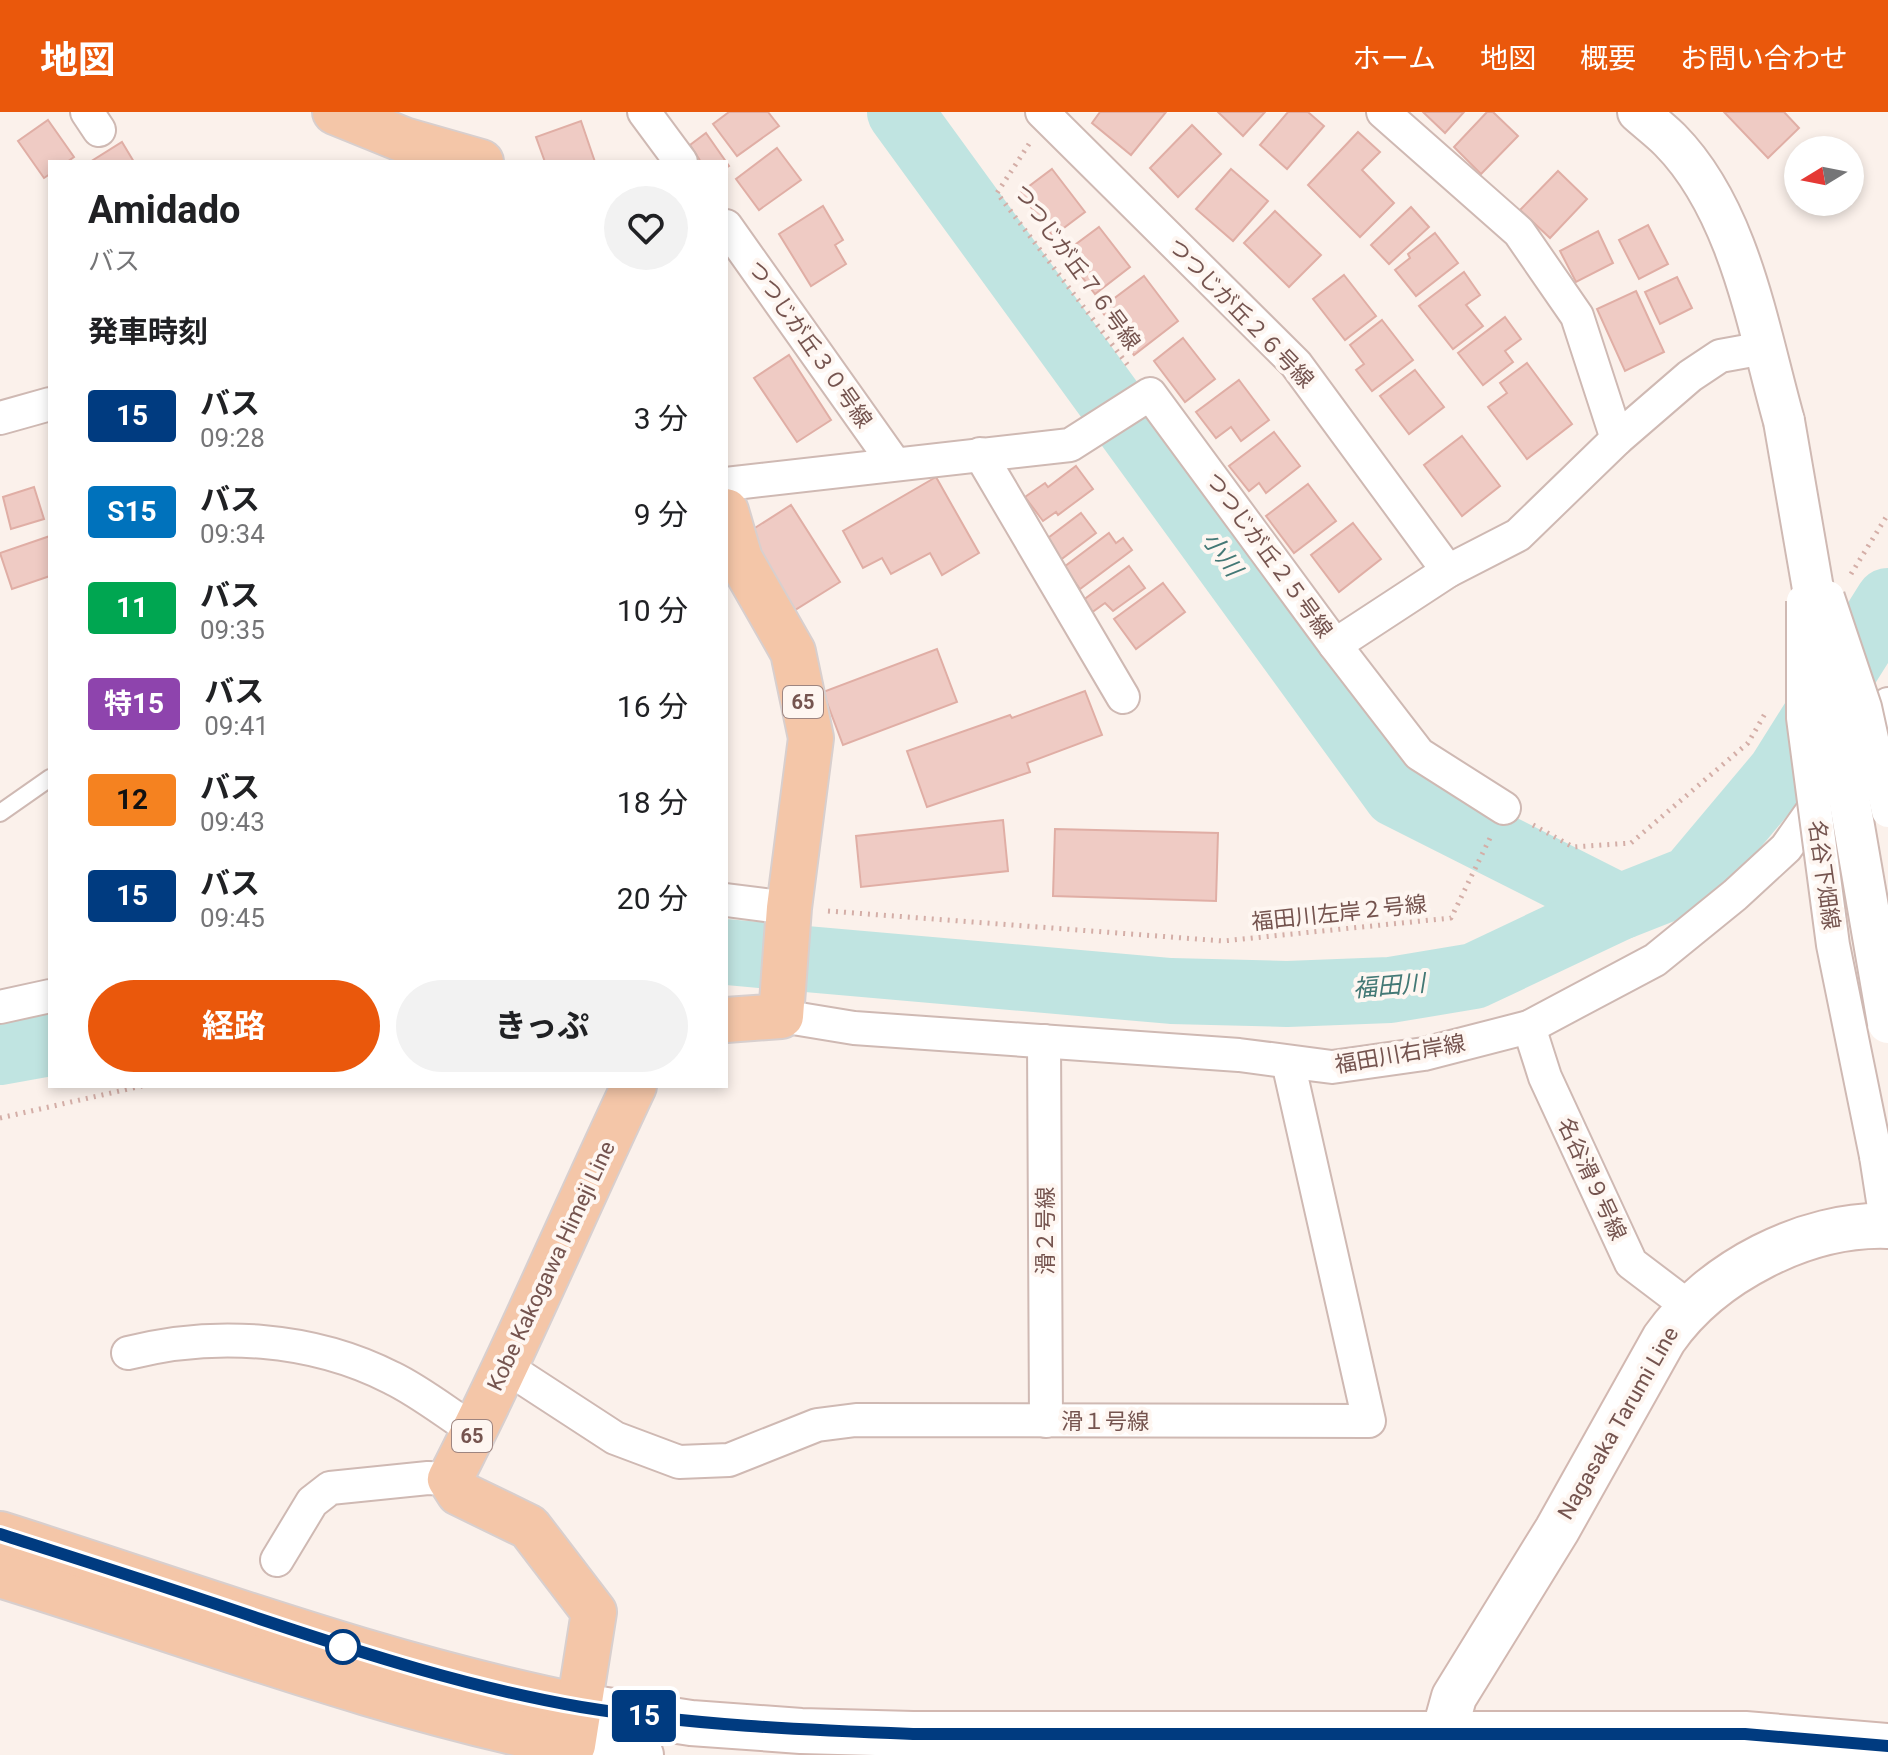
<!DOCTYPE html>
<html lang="ja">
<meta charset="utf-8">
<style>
body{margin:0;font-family:Roboto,"Noto Sans JP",sans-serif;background:#f2f2f2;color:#202124;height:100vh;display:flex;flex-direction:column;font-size:30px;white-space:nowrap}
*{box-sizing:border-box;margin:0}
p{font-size:26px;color:#757577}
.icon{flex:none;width:44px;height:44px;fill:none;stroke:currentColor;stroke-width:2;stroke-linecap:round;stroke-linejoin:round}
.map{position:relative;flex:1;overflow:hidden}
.panel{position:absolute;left:48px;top:48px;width:680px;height:928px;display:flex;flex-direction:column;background:#fff;border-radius:0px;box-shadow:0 4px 12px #0003}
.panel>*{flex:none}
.badge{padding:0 16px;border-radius:6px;font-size:28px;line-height:52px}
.needle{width:52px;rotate:260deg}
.controls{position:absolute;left:1784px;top:24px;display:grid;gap:16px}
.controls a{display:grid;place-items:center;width:80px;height:80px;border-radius:50%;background:#fff;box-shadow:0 4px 12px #0003;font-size:40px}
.map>.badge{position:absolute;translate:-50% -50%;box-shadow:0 0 0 4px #fff}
h2{padding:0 40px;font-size:30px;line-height:72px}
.round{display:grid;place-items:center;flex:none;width:84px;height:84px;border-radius:42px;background:#f2f2f2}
.head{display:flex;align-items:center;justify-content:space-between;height:136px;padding:0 40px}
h1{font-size:38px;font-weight:700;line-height:60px}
.primary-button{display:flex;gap:16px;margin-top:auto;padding:16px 40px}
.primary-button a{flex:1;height:92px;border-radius:48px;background:#ea580c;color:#fff;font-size:32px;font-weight:700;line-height:92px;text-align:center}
.primary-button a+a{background:#f2f2f2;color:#202124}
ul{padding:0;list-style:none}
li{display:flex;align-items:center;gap:24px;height:96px;padding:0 40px}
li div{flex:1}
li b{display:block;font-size:30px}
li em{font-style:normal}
li .badge{min-width:88px;font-weight:700;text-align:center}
header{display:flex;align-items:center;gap:48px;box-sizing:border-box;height:112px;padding:0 40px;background:#ea580c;color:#fff}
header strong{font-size:38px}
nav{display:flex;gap:44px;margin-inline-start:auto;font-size:28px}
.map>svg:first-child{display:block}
</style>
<header>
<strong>地図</strong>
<nav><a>ホーム</a><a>地図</a><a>概要</a><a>お問い合わせ</a></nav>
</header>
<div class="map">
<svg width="1888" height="1643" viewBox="0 0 1888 1643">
<rect width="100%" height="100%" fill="#fbf1eb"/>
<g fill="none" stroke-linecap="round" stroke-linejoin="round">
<g stroke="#c0e4e1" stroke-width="66">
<polyline points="900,0 1396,682 1620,795"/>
<polyline points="726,840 1171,879 1287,882 1390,878 1474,864 1620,795 1691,767 1780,661 1888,489"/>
<polyline points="0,940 50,931"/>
</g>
</g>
<g fill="#efcbc4" stroke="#e0aea5" stroke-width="2">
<polygon points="729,0 768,0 779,14 737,44 713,12"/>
<polygon points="1100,0 1166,0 1131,43 1092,11"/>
<polygon points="1218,0 1265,0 1243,24"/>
<polygon points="1288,0 1308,0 1324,14 1287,57 1260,33"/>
<polygon points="1423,0 1464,0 1445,21"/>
<polygon points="1487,0 1493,0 1518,24 1481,62 1454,35"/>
<polygon points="1724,0 1784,0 1799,16 1768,46"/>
<polygon points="48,8 74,45 67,50 50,50 50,62 44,66 18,29"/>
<polygon points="581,9 595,50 545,50 536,25"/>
<polygon points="1192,13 1221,42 1178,85 1150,56"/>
<polygon points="1358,20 1380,40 1362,58 1394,91 1360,125 1308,73"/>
<polygon points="706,21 729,54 726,56 726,50 701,50 690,33"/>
<polygon points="122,30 134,50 90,50"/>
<polygon points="777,36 801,68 759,98 736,67"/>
<polygon points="1052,57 1085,100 1053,124 1020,81"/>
<polygon points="1231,57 1268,89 1233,129 1196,97"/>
<polygon points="1558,59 1587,87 1550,126 1520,98"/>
<polygon points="823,94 843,128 835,133 846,152 811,174 779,122"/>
<polygon points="1411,95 1429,115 1389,152 1371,133"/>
<polygon points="1275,99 1321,143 1289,175 1244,131"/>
<polygon points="1648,113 1668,152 1639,167 1619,128"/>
<polygon points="1099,115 1130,155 1095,182 1064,141"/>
<polygon points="1598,119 1613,151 1576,170 1560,139"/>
<polygon points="1435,121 1458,151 1416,184 1395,158 1410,146 1408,142"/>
<polygon points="1464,160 1480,183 1466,193 1483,214 1453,237 1419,194"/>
<polygon points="1344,163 1376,204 1345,228 1313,187"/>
<polygon points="1144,164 1178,209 1134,243 1100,197"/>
<polygon points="1677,165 1692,196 1660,212 1645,180"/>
<polygon points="1636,179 1664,240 1625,259 1597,197"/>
<polygon points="1505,205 1521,227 1505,239 1513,250 1483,273 1458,241"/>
<polygon points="1382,208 1413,248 1372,279 1356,258 1364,252 1350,233"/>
<polygon points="1183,226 1215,267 1185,290 1154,249"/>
<polygon points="789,243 831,308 797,330 754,266"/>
<polygon points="1527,251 1572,312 1527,347 1488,295 1507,281 1500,271"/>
<polygon points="1415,258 1444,295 1409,322 1380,284"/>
<polygon points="1239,268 1269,308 1241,329 1231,315 1216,326 1196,300"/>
<polygon points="1274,320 1300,354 1266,381 1259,371 1249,379 1229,354"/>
<polygon points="1462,324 1500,374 1462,404 1424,353"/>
<polygon points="1076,354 1093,377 1058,403 1056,400 1043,409 1025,385 1045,371 1048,375"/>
<polygon points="936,365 979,441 942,463 930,441 891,462 882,446 863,456 843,419"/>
<polygon points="1308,372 1336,409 1294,441 1266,404"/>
<polygon points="34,375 44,407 11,417 3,385"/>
<polygon points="791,393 840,470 795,498 747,421"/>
<polygon points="1081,401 1096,421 1059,449 1044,429"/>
<polygon points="1353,411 1381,447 1339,480 1311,443"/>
<polygon points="1109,421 1116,431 1123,426 1132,438 1080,477 1064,455"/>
<polygon points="50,424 50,464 12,477 0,441"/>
<polygon points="1129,454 1145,476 1113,499 1105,491 1091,501 1082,489"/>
<polygon points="1163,471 1185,500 1136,537 1114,507"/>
<polygon points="937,537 957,590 843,633 823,580"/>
<polygon points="1085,579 1102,623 1027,651 1030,660 927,695 907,639 1010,603 1012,606"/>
<polygon points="1003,708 1008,759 861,775 856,724"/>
<polygon points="1055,717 1218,721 1216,789 1053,784"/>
</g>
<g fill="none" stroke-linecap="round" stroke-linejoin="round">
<g stroke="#cfb9b3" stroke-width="20">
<polyline id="service" points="0,701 50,666"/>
</g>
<g stroke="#cfb9b3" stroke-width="36">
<g id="minor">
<polyline points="87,0 99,18"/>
<polyline points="644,0 681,50"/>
<polyline points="1042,0 1296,252 1448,459"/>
<polyline points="1383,0 1519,120 1577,204 1617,327"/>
<polyline points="726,114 894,351"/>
<polyline points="0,306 50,292"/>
<polyline points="980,342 1123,585"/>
<polyline points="726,372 1070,333 1150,282 1335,533 1448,459 1518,423 1617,327 1690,264 1720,244 1764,236"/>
<polyline points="1335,533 1419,642 1504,696"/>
<polyline points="1858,634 1888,592"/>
<polyline points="726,788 789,796"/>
<polyline points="0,895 50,884"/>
<polyline points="781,904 854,916 1239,943 1332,955 1424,942 1529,915 1655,848 1735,783 1786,736 1827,678"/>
<polyline points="1529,915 1545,965 1631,1151 1689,1195"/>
<polyline points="1044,929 1046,1309"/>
<polyline points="1876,1044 1887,1115"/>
<path d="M128,1241C214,1219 312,1225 392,1266C421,1280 448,1302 475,1319"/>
<polyline points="506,1255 615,1326 679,1350 729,1348 817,1313 856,1308 1369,1309 1288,950"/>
<polyline points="277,1448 312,1390 330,1376 428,1366 450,1367"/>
</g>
</g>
<g stroke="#cfb9b3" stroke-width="44">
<path id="tertiary" d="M1638,0C1648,9 1660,18 1670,28C1740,99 1758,217 1784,309"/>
</g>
<g stroke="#d2b8b1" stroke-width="48">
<g id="secondary">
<polyline points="580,1594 691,1611 801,1619 913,1622 1745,1622 1888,1634"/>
<polyline points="573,1633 641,1643"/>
<path d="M1444,1643V1621L1454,1585L1557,1418L1664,1227C1711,1160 1806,1111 1888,1114"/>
</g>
</g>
<g stroke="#d8cfce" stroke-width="48">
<g id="primary">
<polyline points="335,0 404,28 481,50"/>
<polyline points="726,399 740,447 793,540 811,626 789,796 781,904 726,908"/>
<path d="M0,1422C193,1483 381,1554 580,1594"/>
<path d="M0,1463C191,1522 376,1594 573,1633L594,1500L529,1415L459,1381L450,1367C516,1238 572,1105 634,974"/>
</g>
</g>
<g stroke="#d4aea7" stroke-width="5" stroke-dasharray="2 6" stroke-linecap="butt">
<polyline points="1029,32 997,81 1130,256"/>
<polyline points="1851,462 1888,402"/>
<polyline points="1533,713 1573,735 1631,731 1748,631 1766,600"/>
<polyline points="828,799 1223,829 1451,806 1490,726"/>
<polyline points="0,1006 142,974"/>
</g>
<use href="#service" stroke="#fff" stroke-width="16"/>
<use href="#minor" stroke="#fff" stroke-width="32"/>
<use href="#tertiary" stroke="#fff" stroke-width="40"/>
<use href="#secondary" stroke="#fff" stroke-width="44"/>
<use href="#primary" stroke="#f4c6a8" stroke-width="44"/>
<g stroke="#cfb9b3" stroke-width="36" stroke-linecap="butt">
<g id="minor-bridge">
<polyline points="1828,485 1865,595 1888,699"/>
<polyline points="1803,489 1803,606 1833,833 1876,1044"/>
</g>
</g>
<g stroke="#cfb9b3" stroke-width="44" stroke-linecap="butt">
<polyline id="tertiary-bridge" points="1784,309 1888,911"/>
</g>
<use href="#minor-bridge" stroke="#fff" stroke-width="32"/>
<use href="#tertiary-bridge" stroke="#fff" stroke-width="40"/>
</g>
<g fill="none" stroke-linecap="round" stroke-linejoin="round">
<g stroke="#fff" stroke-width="18">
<path id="line" d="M0,1422C87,1450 173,1477 260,1507C365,1542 471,1576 581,1595C691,1613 802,1618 913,1622H1745L1888,1634"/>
</g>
<use href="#line" stroke="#003b80" stroke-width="12"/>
</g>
<circle fill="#fff" stroke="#003b80" stroke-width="4" cx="343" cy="1535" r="16"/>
<g text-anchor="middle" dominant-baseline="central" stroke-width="8" stroke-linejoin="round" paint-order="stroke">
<g fill="#fef6f1" stroke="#9e8580" stroke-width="2">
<rect x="783" y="574" width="40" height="32" rx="6"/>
<rect x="452" y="1308" width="40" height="32" rx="6"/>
</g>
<g font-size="20" font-weight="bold" fill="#75544f">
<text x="803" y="590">65</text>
<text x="472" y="1324">65</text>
</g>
<g font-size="22" fill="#75544f" stroke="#fef6f1">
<text transform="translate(1077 155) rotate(54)">つつじが丘７６号線</text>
<text transform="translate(1241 201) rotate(46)">つつじが丘２６号線</text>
<text transform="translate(810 232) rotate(55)">つつじが丘３０号線</text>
<text transform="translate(1269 443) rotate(54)">つつじが丘２５号線</text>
<text transform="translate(1824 763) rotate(82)">名谷下畑線</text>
<text transform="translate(1339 801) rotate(-6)">福田川左岸２号線</text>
<text transform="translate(1400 942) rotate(-10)">福田川右岸線</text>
<text transform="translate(1592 1067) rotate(65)">名谷滑９号線</text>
<text transform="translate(1045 1119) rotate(-90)">滑２号線</text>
<text transform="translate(551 1154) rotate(-65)">Kobe Kakogawa Himeji Line</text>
<text x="1105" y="1309">滑１号線</text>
<text transform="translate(1618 1311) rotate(-60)">Nagasaka Tarumi Line</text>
</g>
<g font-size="24" font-style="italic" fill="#437875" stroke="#fef6f1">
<text transform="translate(1222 442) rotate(54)">小川</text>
<text transform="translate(1389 874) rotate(-5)">福田川</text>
</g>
</g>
</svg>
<div class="controls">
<a><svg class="needle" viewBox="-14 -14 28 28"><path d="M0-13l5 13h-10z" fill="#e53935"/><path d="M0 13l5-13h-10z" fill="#757577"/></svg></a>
</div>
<b class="badge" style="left:644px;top:1604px;background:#003b80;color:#fff">15</b>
<section class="panel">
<div class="head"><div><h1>Amidado</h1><p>バス</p></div><a class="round"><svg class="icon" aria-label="heart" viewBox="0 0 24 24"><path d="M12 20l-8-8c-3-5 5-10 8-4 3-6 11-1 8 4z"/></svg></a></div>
<h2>発車時刻</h2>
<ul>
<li><span class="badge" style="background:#003b80;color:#fff">15</span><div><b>バス</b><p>09:28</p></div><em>3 分</em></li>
<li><span class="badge" style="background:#0072bc;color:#fff">S15</span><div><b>バス</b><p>09:34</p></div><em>9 分</em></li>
<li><span class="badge" style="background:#00a651;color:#fff">11</span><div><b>バス</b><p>09:35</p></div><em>10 分</em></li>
<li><span class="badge" style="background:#8e44ad;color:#fff">特15</span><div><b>バス</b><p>09:41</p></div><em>16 分</em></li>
<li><span class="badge" style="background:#f58220;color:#111">12</span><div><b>バス</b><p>09:43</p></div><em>18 分</em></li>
<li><span class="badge" style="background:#003b80;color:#fff">15</span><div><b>バス</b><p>09:45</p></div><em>20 分</em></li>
</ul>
<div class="primary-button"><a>経路</a><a>きっぷ</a></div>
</section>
</div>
